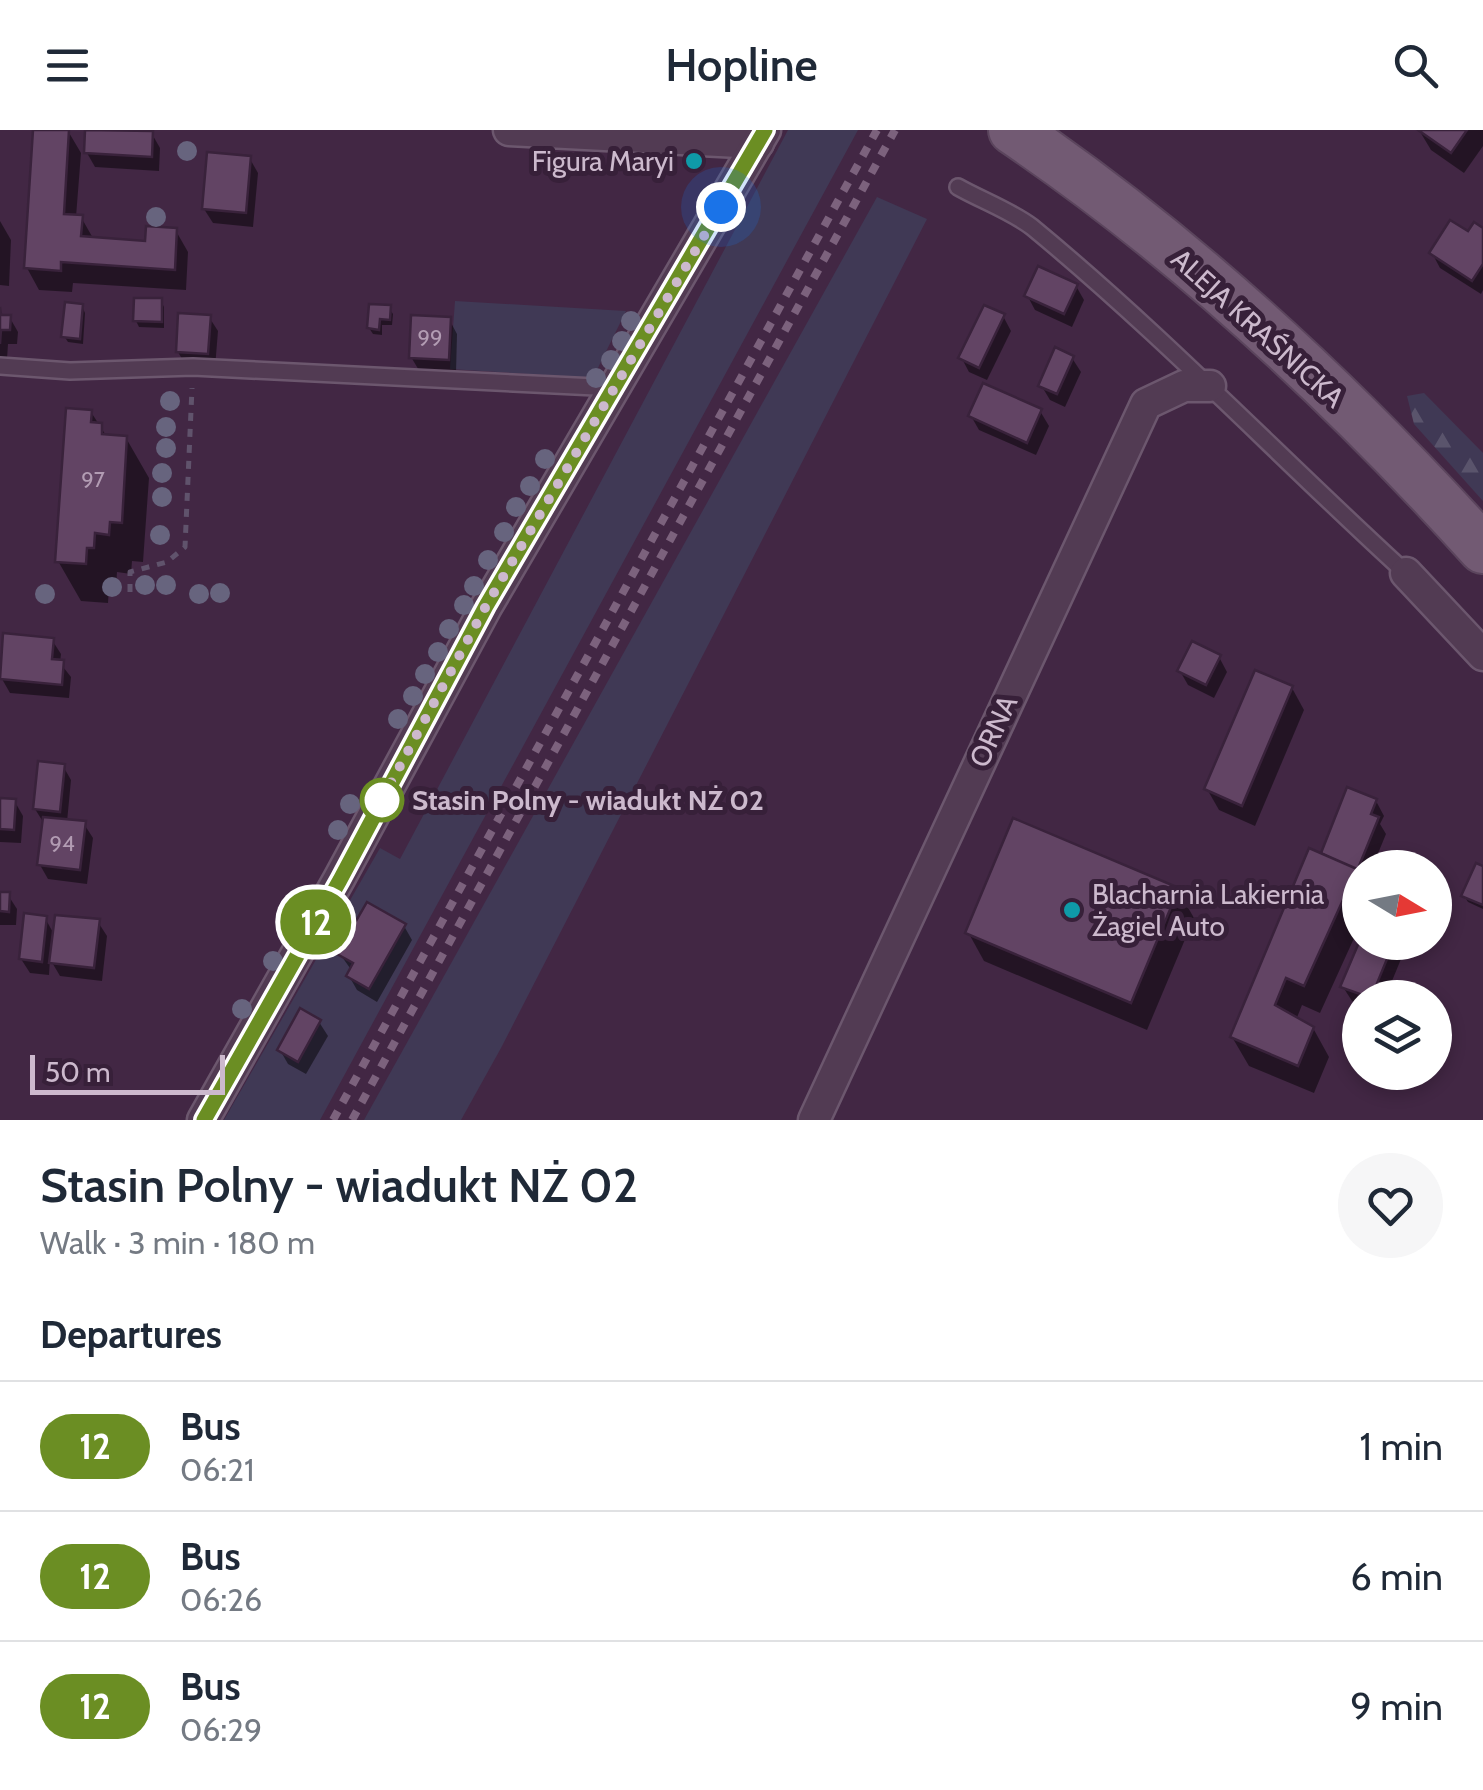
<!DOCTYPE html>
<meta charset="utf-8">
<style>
body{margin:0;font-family:Cabin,sans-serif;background:#f6f6f7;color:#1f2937;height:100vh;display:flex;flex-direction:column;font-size:38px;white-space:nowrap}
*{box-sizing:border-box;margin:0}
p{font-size:32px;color:#747a83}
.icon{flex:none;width:55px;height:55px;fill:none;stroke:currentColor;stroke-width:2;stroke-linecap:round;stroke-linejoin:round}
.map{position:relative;height:990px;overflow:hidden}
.sheet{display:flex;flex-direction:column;background:#fff;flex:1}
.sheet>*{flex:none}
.badge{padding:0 20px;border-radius:32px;font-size:35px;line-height:65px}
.needle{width:65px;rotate:100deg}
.controls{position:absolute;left:1342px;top:720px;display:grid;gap:20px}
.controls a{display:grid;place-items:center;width:110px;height:110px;border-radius:50%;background:#fff;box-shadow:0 5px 15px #0003;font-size:50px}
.scale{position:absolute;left:30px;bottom:25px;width:195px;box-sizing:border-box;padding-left:10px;border:5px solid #ccb9cd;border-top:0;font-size:28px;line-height:35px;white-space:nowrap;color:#ccb9cd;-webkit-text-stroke:8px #372039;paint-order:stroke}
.you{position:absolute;width:50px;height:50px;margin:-25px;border:8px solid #fff;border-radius:50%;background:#1a73e8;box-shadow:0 0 0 15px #1a73e833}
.map>.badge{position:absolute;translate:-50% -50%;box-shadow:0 0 0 5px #fff}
h2{padding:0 40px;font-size:38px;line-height:90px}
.round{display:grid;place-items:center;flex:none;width:105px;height:105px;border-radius:52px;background:#f6f6f7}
.overview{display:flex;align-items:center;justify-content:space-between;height:170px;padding:0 40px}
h1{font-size:48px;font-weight:600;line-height:75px}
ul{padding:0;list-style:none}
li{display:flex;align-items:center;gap:30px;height:130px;padding:0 40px;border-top:2px solid #e0e1e3}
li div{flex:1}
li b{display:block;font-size:38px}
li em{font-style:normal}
li .badge{min-width:110px;font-weight:700;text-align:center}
header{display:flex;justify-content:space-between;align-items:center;height:130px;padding:0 40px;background:#fff;font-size:45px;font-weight:600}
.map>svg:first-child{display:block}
</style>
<header><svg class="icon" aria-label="menu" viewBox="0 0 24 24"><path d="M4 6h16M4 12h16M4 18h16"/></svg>Hopline<svg class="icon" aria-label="search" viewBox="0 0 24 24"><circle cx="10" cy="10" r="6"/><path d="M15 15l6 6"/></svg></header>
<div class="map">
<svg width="1483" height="990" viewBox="0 0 1483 990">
<defs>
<pattern id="forest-firs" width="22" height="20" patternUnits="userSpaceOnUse" patternTransform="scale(2.5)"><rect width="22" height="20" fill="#403955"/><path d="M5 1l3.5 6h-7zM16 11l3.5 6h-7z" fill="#5a546c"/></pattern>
</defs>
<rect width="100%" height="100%" fill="#422744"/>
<g fill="#403955">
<polygon points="788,0 858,0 320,990 224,990 380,718 400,729"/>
<polygon points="877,67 927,89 501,918 461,990 364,990"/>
<polygon points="455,171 626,181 593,248 450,239"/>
</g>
<polygon fill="url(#forest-firs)" points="1424,263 1483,323 1483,371 1414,294 1407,266"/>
<g fill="#0007">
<polygon points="36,0 68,1 81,23 76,87 81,87 94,110 147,113 176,101 188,122 186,160 73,153 72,162 39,160 27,138"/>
<polygon points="1419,0 1483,0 1483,16 1464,43 1431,20"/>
<polygon points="152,4 160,18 159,41 95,37 87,23"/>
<polygon points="250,29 258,43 253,97 213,93 204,79"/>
<polygon points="0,91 11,110 9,156 0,155"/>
<polygon points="1483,101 1483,160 1481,164 1440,138 1432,123"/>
<polygon points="1076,156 1084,170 1072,197 1035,180 1027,165"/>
<polygon points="161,171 164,177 164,198 139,197 136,191"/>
<polygon points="82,176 85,183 83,214 68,212 64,206"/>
<polygon points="389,178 393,184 392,195 382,195 382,205 373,204 369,198"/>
<polygon points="0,180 4,187 10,188 18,202 17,214 8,214 7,229 0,228"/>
<polygon points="1003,186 1011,201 987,250 969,242 961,227"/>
<polygon points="209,187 218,201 215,238 186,236 178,222"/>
<polygon points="449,189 457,204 456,243 420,242 411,227"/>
<polygon points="1072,228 1081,242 1065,277 1050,270 1041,255"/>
<polygon points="1040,281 1049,296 1036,325 979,300 971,286"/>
<polygon points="91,282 107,307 126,308 149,348 143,432 132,431 131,444 117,442 116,457 109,457 108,473 81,471 58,431"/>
<polygon points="52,510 61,524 60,533 71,547 69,568 10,563 2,549"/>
<polygon points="1219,527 1227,542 1214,568 1188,555 1180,541"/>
<polygon points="1292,558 1304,580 1255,696 1219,680 1207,659"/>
<polygon points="63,636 71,650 67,692 84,694 93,708 87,754 48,749 40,735 45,695 35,679"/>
<polygon points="0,670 15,672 23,686 21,713 0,712"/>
<polygon points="1376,671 1384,686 1380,694 1386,704 1372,738 1360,738 1360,795 1320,883 1302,875 1296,890 1313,898 1329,927 1314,963 1249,936 1232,907 1327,729 1324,723"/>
<polygon points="1483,739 1483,779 1468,772 1464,766"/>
<polygon points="1178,760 1194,788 1147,900 984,831 968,802"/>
<polygon points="0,764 8,765 17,779 16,795 0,795"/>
<polygon points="1435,771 1443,784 1435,802"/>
<polygon points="45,788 55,806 98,792 107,806 102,851 60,846 50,829 49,845 30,843 21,829"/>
<polygon points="404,796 412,810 377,872 357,860 349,846 352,841 340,824"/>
<polygon points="1362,812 1408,812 1385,868 1360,868 1360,875 1352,871 1343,857"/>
<polygon points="319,892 328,906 306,944 288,934 280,920"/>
</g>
<g fill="#624464" stroke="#39223b" stroke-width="2.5">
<polygon points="33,0 69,0 64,84 83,85 81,106 145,111 146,96 177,98 175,140 61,132 61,141 24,138"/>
<polygon points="85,0 153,1 152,27 84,23"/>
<polygon points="1418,0 1467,0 1451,23"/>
<polygon points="207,22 251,26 246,83 202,79"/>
<polygon points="1450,90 1468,101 1474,92 1483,98 1483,134 1472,151 1429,123"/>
<polygon points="1038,136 1078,154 1064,184 1024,166"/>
<polygon points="134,168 162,168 162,192 133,191"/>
<polygon points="65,172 83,174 80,209 61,207"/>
<polygon points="369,174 391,175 390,190 380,189 379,200 367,198"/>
<polygon points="984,175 1005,184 979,238 958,228"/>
<polygon points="0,177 1,185 11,185 10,200 1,200 0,214"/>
<polygon points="178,183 211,185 208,224 176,222"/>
<polygon points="411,185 451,187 449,230 409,228"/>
<polygon points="1055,217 1074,226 1057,264 1038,256"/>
<polygon points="983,253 1042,279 1027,313 968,286"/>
<polygon points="66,278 92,280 91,292 102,293 102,304 127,306 122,393 110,392 109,405 95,403 94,418 87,418 86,434 55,432"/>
<polygon points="3,503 54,508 52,529 64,530 62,555 0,549"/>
<polygon points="1192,511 1221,525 1206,555 1177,541"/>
<polygon points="1255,540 1293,556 1242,676 1204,659"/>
<polygon points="38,631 65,634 60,682 33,679"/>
<polygon points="1347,657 1377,669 1371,684 1379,687 1357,741 1321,723"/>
<polygon points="0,668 16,669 14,700 0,699"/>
<polygon points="43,687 86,691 80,740 37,735"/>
<polygon points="1013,688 1179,758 1131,873 965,803"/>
<polygon points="1309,718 1357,739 1304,856 1286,848 1275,875 1314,897 1298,936 1230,907"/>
<polygon points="1476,733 1483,736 1483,775 1461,766"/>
<polygon points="0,762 10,762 9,782 0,781"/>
<polygon points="367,772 406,794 369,859 346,846 353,833 337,824"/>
<polygon points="24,783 47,786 42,832 19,829"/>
<polygon points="55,785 100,789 94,838 49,833"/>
<polygon points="1360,810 1394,812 1371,868 1340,857"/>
<polygon points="300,878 321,890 298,932 277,920"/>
</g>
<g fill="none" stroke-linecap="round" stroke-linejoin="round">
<g stroke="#6c576e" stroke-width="20">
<g id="lane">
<path d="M958,57C981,70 1011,81 1032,97C1163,205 1281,329 1406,443"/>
<polyline points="0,236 70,241 193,237 616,258"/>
</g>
</g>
<g stroke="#6c576e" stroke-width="35">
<g id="street">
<polyline points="509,0 758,13"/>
<polyline points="1406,443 1483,525"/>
<polyline points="203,990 339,749 486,477 765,0"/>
<polyline points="814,990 1146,274 1184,256 1210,256"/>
</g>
</g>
<g stroke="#5b455d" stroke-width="52">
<path id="primary" d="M1013,0C1187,118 1342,263 1483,419"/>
</g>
<polyline stroke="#60536c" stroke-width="5" stroke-dasharray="8 8" stroke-linecap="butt" points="130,462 130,442 167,432 185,417 192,258"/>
<use href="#lane" stroke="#523b53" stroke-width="15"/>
<use href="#street" stroke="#523b53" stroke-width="30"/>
<use href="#primary" stroke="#725a73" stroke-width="48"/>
<g stroke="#7c627d" stroke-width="8" stroke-dasharray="10 10" stroke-linecap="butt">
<polyline points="333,990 877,0"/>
<polyline points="352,990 895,0"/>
</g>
</g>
<g fill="#67647e">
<circle cx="187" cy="21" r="10"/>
<circle cx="156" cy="87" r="10"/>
<circle cx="631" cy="191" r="10"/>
<circle cx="622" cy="211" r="10"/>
<circle cx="611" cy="230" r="10"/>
<circle cx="596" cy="248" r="10"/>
<circle cx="170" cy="271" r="10"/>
<circle cx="166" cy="297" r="10"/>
<circle cx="166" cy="318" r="10"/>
<circle cx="545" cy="329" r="10"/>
<circle cx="162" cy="343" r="10"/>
<circle cx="530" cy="356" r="10"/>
<circle cx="162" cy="367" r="10"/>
<circle cx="516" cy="377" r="10"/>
<circle cx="504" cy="402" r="10"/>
<circle cx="160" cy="405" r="10"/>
<circle cx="488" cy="430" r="10"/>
<circle cx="145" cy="455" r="10"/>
<circle cx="166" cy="455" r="10"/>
<circle cx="474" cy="456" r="10"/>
<circle cx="112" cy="457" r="10"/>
<circle cx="220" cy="463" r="10"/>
<circle cx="45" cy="464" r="10"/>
<circle cx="199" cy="464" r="10"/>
<circle cx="464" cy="475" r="10"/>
<circle cx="449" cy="499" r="10"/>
<circle cx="438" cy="522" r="10"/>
<circle cx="425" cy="544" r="10"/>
<circle cx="413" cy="566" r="10"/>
<circle cx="398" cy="589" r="10"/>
<circle cx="350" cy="674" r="10"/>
<circle cx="338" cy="700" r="10"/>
<circle cx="287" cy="802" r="10"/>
<circle cx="273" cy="831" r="10"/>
<circle cx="242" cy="879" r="10"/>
</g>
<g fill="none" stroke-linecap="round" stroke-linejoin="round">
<g stroke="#fff" stroke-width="22">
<polyline id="line" points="204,990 340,750 486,476 765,0"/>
</g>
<use href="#line" stroke="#6b8e23" stroke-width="15"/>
<polyline stroke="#ccb9cd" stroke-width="10" stroke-dasharray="0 18" points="382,670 378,677 486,476 721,77"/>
</g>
<g fill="#0f9aa8" stroke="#372039" stroke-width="4">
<circle cx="694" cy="31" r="10"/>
<circle cx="1072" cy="780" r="10"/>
</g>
<circle fill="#fff" stroke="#6b8e23" stroke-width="5" cx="382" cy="670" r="20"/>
<g text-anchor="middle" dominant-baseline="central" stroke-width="10" stroke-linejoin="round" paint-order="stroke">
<g font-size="22" fill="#b29cb3">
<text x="430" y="207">99</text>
<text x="93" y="349">97</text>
<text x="62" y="713">94</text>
</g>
<g font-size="28" fill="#ccb9cd" stroke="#372039" text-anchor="end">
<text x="674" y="31">Figura Maryi</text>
<text x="1092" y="764" text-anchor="start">Blacharnia Lakiernia<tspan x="1092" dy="32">Żagiel Auto</tspan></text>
</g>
<g font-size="28" fill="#ccb9cd" stroke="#372039">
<text transform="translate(1258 198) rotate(42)">ALEJA KRAŚNICKA</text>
<text transform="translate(993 601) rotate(-65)">ORNA</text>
</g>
<g font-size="28" font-weight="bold" fill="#ccb9cd" stroke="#372039" text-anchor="start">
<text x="412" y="670">Stasin Polny - wiadukt NŻ 02</text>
</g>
</g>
</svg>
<div class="controls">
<a><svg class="needle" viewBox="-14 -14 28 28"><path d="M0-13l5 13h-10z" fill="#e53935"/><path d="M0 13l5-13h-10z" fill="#747a83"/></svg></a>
<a><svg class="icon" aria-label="layers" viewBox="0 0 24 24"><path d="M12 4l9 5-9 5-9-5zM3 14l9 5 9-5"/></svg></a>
</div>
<div class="scale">50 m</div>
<div class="you" style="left:721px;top:77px"></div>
<b class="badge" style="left:316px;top:792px;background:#6b8e23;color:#fff">12</b>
</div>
<section class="sheet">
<div class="overview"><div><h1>Stasin Polny - wiadukt NŻ 02</h1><p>Walk · 3 min · 180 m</p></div><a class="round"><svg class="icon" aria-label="heart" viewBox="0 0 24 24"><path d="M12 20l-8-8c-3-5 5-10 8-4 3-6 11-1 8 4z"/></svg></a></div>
<h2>Departures</h2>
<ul>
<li><span class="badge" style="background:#6b8e23;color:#fff">12</span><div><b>Bus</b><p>06:21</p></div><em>1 min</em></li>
<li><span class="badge" style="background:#6b8e23;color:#fff">12</span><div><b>Bus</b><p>06:26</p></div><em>6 min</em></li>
<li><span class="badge" style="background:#6b8e23;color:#fff">12</span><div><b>Bus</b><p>06:29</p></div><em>9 min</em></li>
</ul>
</section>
